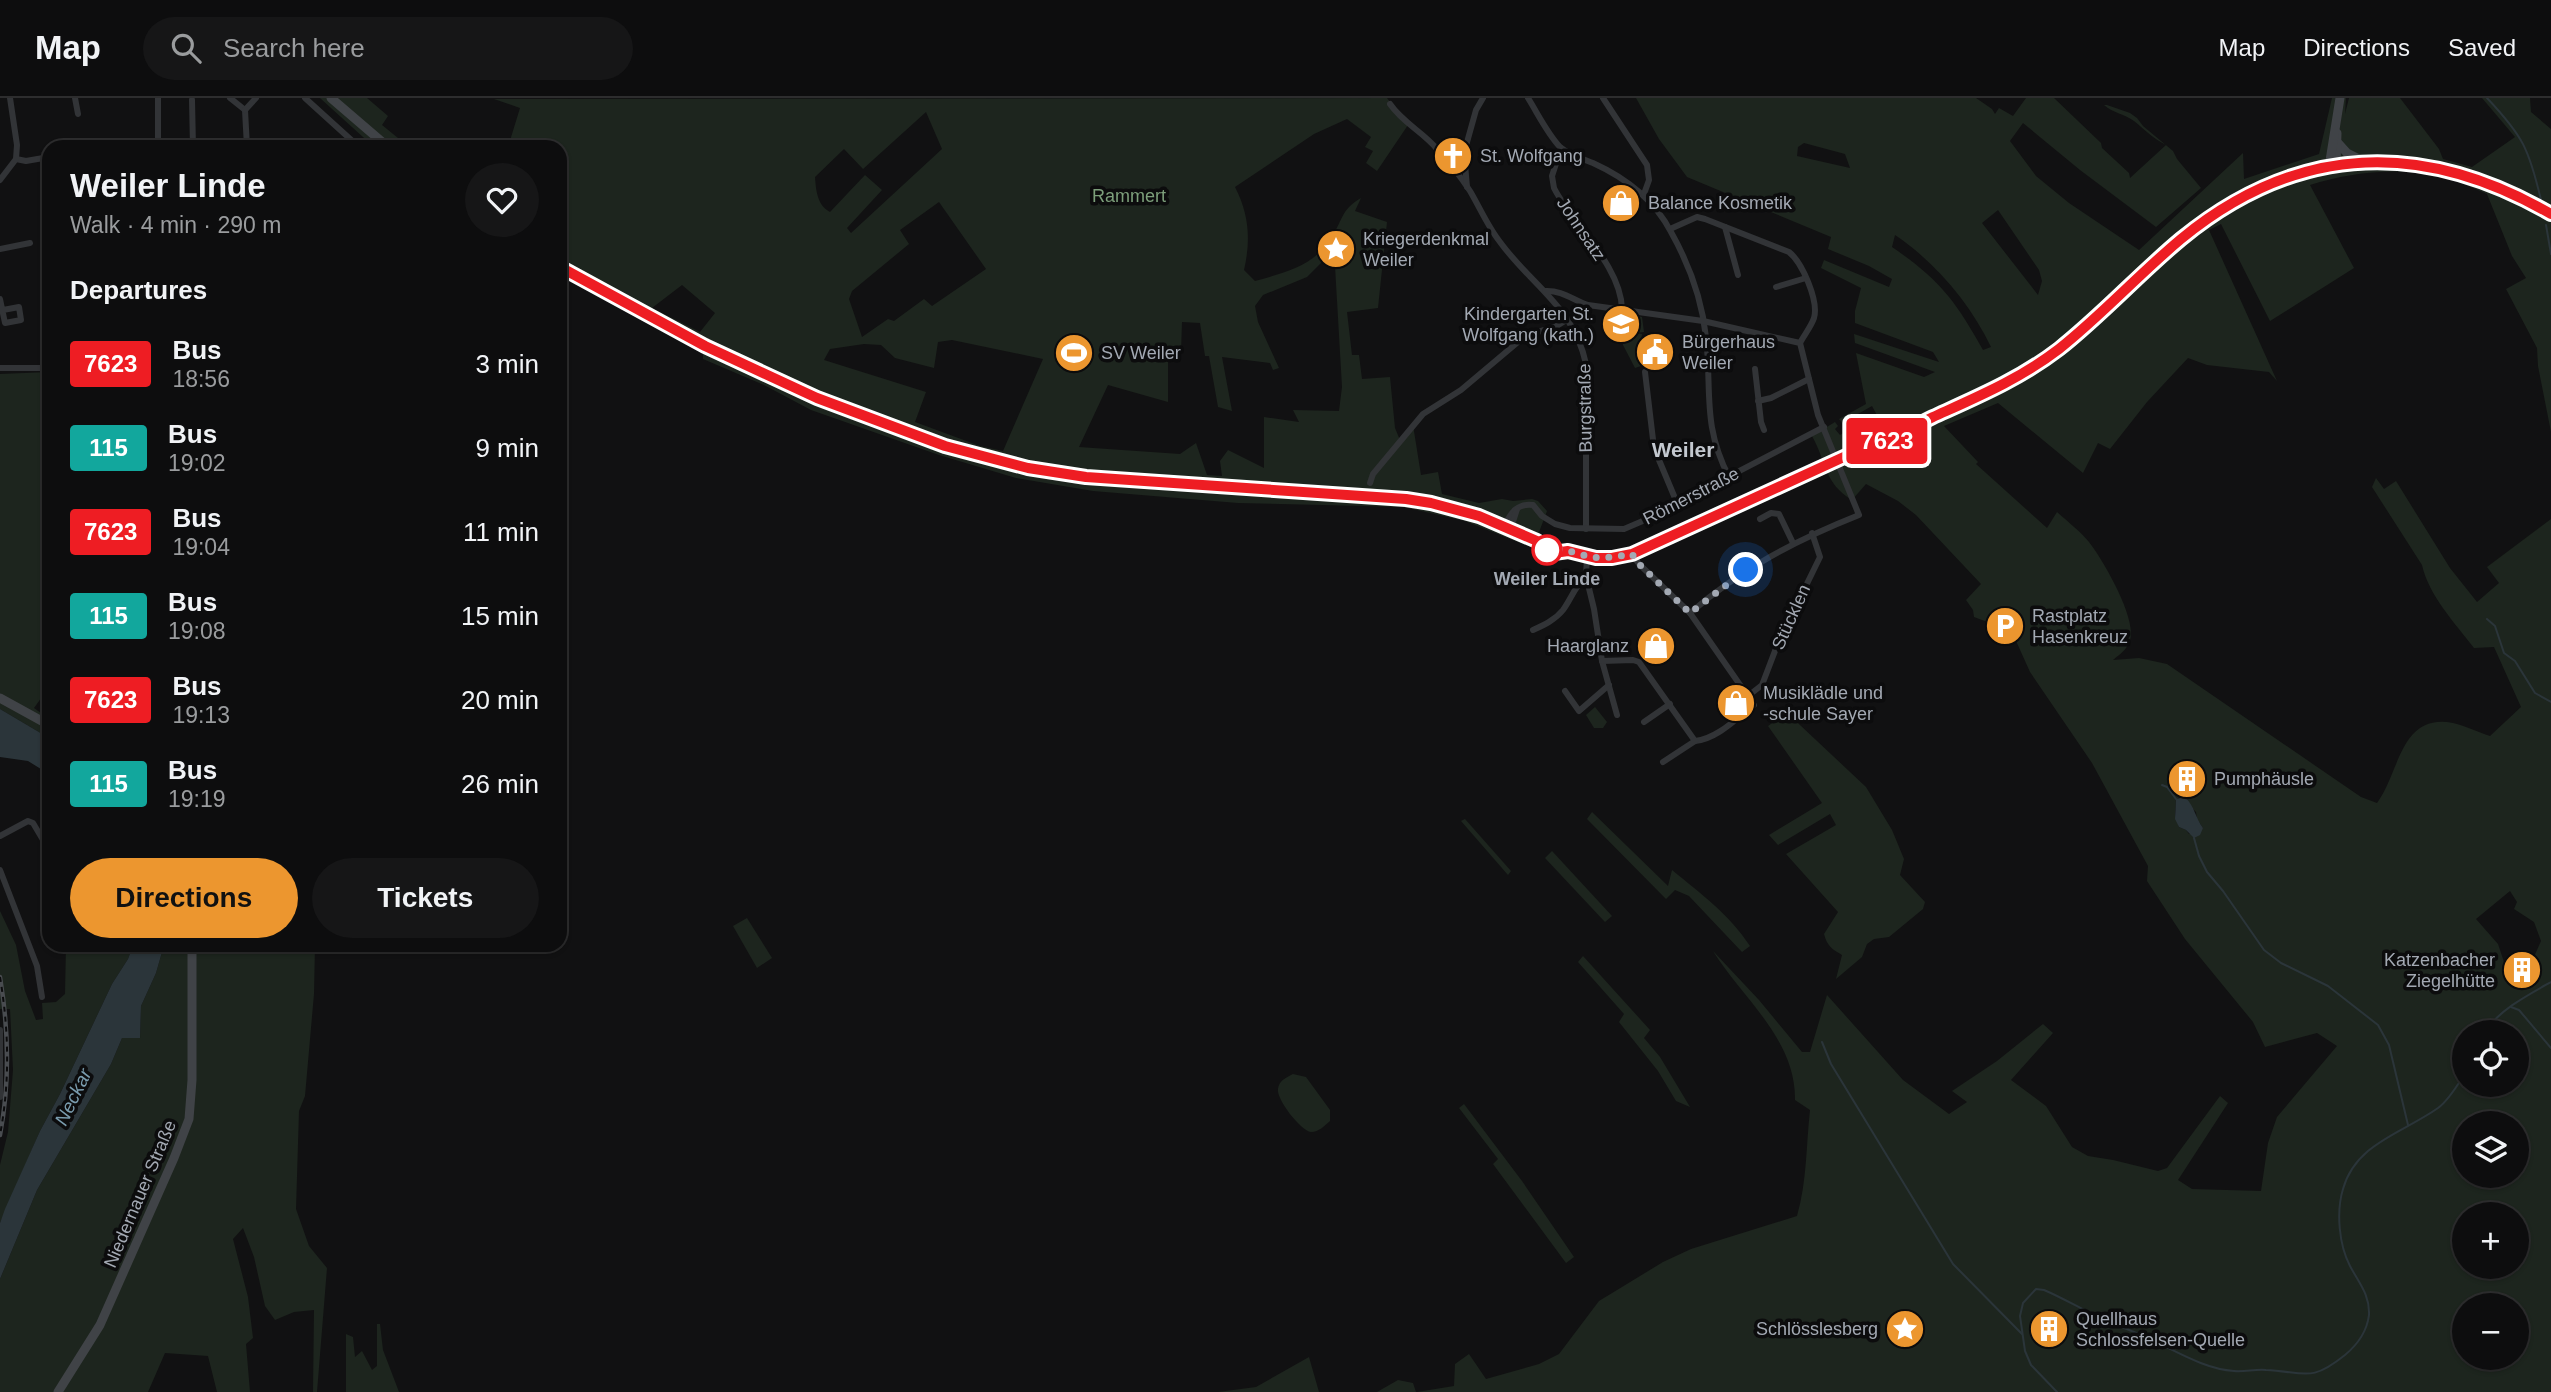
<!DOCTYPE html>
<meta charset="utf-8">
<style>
body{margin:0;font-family:Helvetica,sans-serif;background:#161617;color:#f1f3f6;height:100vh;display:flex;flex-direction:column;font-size:26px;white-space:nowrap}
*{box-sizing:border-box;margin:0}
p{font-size:23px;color:#9a9c9e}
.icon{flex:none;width:38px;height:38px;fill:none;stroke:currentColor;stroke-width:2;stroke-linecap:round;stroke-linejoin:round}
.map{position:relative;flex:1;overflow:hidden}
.sheet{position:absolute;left:42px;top:42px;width:525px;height:812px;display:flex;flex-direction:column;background:#0d0d0e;border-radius:21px;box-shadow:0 2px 5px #0004,0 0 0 2px #2d2d2e}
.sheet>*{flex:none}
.badge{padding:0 14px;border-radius:5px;font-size:24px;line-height:46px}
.controls{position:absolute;left:2452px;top:922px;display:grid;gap:14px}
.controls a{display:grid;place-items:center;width:77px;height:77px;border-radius:50%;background:#0d0d0e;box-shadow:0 2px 5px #0004,0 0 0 2px #2d2d2e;font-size:35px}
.you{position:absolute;width:35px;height:35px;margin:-18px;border:5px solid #fff;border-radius:50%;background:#1a73e8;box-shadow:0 0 0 10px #1a73e833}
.map>.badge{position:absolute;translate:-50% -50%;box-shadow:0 0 0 4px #fff}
h2{padding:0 28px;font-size:26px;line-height:63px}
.round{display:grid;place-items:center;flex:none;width:74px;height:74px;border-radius:37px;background:#161617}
.head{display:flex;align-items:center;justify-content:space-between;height:119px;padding:0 28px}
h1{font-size:33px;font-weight:600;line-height:52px}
.primary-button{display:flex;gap:14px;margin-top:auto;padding:14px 28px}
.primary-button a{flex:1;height:80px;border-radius:42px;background:#ec962f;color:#111;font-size:28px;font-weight:600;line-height:80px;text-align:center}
.primary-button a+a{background:#161617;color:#f1f3f6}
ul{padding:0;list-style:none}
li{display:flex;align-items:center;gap:21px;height:84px;padding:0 28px}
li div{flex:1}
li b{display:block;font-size:26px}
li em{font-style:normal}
li .badge{min-width:77px;font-weight:700;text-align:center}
header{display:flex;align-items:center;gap:42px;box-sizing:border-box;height:98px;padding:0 35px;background:#0d0d0e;border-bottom:2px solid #2d2d2e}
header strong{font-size:33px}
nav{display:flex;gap:38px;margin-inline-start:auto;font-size:24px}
.search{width:490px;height:63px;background:#161617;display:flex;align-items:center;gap:18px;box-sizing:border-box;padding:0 24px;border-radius:38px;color:#9a9c9e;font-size:26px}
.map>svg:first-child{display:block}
</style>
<header>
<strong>Map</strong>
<div class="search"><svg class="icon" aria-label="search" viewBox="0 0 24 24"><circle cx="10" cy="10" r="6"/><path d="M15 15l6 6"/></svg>Search here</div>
<nav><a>Map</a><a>Directions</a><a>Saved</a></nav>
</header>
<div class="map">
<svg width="2551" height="1294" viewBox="0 0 2551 1294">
<rect width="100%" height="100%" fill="#111112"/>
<g fill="#1d251e" fill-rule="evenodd">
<polygon points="320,0 367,0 388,18 382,27 409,49 374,49"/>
<path d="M1387,0L1408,27L1377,73L1366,65L1373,53L1365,49L1371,39L1347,21L1314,36L1235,89C1249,116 1251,142 1244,172L1255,183C1283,175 1312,169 1330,142C1343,123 1340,112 1361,100L1355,113L1387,124L1378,210L1347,214L1352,257H1359L1362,281L1390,279L1395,330L1400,342L1413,327L1421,377L1438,374L1442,396L1479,405L1502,401L1513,403L1532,401L1538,403L1547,413L1533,450L1465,423L1404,409L1238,405L1093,393L1016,380L939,357L811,312L764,287L703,261V253L560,175V49H508L520,10L494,1ZM926,14L942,51L851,135L847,130L882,92L865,77L830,114C817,107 816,92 815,79L844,51L863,71ZM939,104L986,171L932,208L924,201L894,223L888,221L862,239L849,201L852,193L909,146L900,132ZM1325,161L1324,165L1335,168L1342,289L1339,313L1293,312L1299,324L1264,319V370L1228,352L1220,363L1222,378L1207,377L1196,345L1180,356L1079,349L1108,287L1168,304V254H1181L1182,224L1200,225L1205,258H1209L1218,309L1232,313L1222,259L1270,265L1273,272L1279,270L1258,224L1255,208L1263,197L1307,179ZM682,187L715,215L700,234L652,210ZM952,242L1043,261L1003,353L980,348L915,324L926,294L824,262L830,251L864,246L881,247L895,260L934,270L938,244Z"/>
<path d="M1636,0H1976L1992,11L1995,16L1999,10L2013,18L2026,0H2054L2101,45L2102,50L2129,75L2130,80L2166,47C2154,41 2145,32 2134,23C2125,16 2113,15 2104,7H2107L2130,15L2137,20L2143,28L2173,53L2177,61L2201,90L2156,129L2080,72L2023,25L2010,43L2036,78L2069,105L2139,152L2243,55L2244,81L2319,56L2332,0H2346L2345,16L2349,0H2400L2439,51L2443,61L2472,69L2515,39L2482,0H2530L2531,14L2551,31V334L2538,268L2537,250L2506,191L2526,180L2512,158L2487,96C2475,91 2463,85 2451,81C2407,68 2353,73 2310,87L2354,170L2270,223L2221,126L2209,132L2277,283L2269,274L2207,267L2188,260L2147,304L2110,351L2098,345L2083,375L1998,305L1944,328L1978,364L1976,366L2047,430L2057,414C2068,424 2080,433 2089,444C2103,462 2137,520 2130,542C2127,552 2120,556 2113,562L2139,560L2167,566L2361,699L2377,705C2400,674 2400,615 2453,625C2466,628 2478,634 2490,638L2521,609L2494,549L2474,550C2455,525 2429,498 2422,467L2372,389L2376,380L2384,391L2396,383L2450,470L2477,504L2499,485L2487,469L2551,421V1294H1417L1454,1288L1455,1266L1469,1256L1486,1281L1539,1266L1559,1256L1599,1203L1663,1164L1691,1151L1797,1118C1807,1083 1806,1048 1810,1012L1795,1002C1796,941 1742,900 1713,853L1759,902L1802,954H1810L1827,897L1903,982L1949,1016L1967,1004L1952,993L1997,963L2043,926L2053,935L2011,982L2046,1008L2072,1049L2088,1058L2113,1062L2158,1073L2167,1070L2220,998L2228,1005L2178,1082L2192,1091L2261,1093L2268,1045L2277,1019L2337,948L2317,935L2265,949L2253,924L2185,841L2147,783L2148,768L2092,665L2030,574L2012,534L2019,537V531L1993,521L1990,525L1974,519L1973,512L1966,502L1981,486L1916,417L1898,403L1866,386L1852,402C1824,385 1827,365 1812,338L1835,324L1838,328L1835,331L1840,337L1846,333L1849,339L1880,323L1872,308L1842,325L1839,321L1866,306L1856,255L1924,279L1935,274L1855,245L1854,236L1939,264L1933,254L1855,225V213L1861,190L1821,170L1824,162L1889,189L1892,181L1869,168L1828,151L1831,139L1687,79L1659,41ZM1804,45L1845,56L1850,70L1797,58L1798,49ZM1998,112L2039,172L2042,183L2038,197L1982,125ZM1895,137C1935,164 1970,205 1991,249L1983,252C1955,202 1940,182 1892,149ZM2180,699L2196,714L2197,721L2203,730L2189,736L2186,732L2179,729L2175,717L2176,702ZM2510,793L2517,804L2514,811L2534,824L2541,843L2529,870L2526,886L2507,873L2498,846L2476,821ZM2464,934H2516V987H2464ZM2464,1026H2516V1078H2464ZM2464,1116H2516V1169H2464ZM2464,1208H2516V1260H2464Z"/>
<polygon points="1634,217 1642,219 1644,234 1636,235 1642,236 1640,249 1641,268 1635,270 1623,247 1622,233 1628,231 1624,228 1629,218"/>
<polygon points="49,274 49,589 34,610 49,621 49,640 0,611 0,276"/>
<polygon points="1595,609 1607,624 1603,630 1594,630 1586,617"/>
<path d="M1784,612L1866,689L1892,732L1904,761L1900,777L1925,804L1923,811L1889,839L1874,841L1867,846L1862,859L1836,881L1842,857C1832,851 1827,848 1824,836L1838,814L1786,756L1836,727L1830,716L1778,747L1769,737L1822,705L1768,628L1781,619Z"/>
<path d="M1592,714L1668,788L1672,772C1701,796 1729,816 1750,848L1742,854L1689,798L1675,792L1666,801L1587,721Z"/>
<polygon points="1465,721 1511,773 1508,777 1461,723"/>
<polygon points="1552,753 1612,818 1605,824 1545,760"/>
<polygon points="0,813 16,847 25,893 36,922 43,921 42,905 56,904 65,896 66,847 133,847 128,861 112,886 60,996 40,1033 0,1125 0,1067 8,1034 13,972 10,911 0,911"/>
<polygon points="747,820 772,860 757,870 733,828"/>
<polygon points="164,847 315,847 314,896 305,998 299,1013 296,1111 309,1148 327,1170 317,1294 313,1294 314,1212 294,1214 275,1222 265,1208 254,1159 243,1130 233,1141 248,1199 253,1240 246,1246 250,1294 217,1294 208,1258 165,1255 148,1294 0,1294 0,1181 37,1092 111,966 122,940 140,940 141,908 156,875"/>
<polygon points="1583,858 1650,932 1644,940 1660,959 1690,1009 1676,1003 1658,973 1619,924 1624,916 1578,864"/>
<path d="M1293,976L1306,979L1330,1012V1023C1324,1028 1319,1034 1311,1034C1301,1033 1276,1001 1278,991C1279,983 1285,980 1293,976Z"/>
<polygon points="1464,1006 1522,1083 1574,1159 1566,1165 1493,1066 1498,1061 1459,1010"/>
<polygon points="377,1226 380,1226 383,1252 399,1294 346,1294 346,1236 353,1239 355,1259 362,1253 372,1272 377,1268"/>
<polygon points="1309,1259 1319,1294 1218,1294 1256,1289"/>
<polygon points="1398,1282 1413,1285 1416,1294 1377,1294"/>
</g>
<g fill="#2b353a">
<polygon points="0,611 49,640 49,676 28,663 0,659"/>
<path d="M2185,699C2195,709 2195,719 2203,730L2200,737L2194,740L2186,732L2179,729L2175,721L2176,701Z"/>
<polygon points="133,847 164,847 156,875 141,908 140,940 122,940 111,966 37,1092 0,1181 0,1125 5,1111 40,1033 60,996 112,886 128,861"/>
</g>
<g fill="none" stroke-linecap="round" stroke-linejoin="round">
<g stroke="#2b353a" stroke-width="2">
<path d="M2487,0C2523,38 2529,51 2541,102"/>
<polyline points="2546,127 2551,156"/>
<polyline points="2487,521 2495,528 2504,555 2515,563 2535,595 2551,604"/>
<polyline points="2162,687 2167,689 2176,701"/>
<polyline points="2194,740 2199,758 2207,774 2223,793 2264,852 2281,865 2328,888 2378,927 2389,947 2408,1027"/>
<polyline points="2511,909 2519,912 2551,950"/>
<path d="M2484,934C2501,911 2526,898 2551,884"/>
<polyline points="1822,944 1831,966 1953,1166 2022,1236"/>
<path d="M2057,1294L2031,1267L2025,1253L2020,1218L2023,1205L2036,1191L2044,1192C2063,1200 2081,1211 2101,1220C2115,1227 2131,1232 2145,1239C2173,1251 2203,1271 2234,1273C2245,1274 2255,1271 2266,1272C2306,1274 2310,1285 2345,1257C2357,1247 2367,1233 2369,1217C2370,1197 2359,1185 2350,1168C2339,1147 2336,1114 2343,1091C2356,1045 2403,1035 2438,1010C2448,1003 2457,988 2464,977"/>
</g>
<g stroke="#323437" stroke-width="6">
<polyline points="75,0 78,16"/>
<polyline points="230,0 245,12"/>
<polyline points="305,0 359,49"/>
<path d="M1528,0C1538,16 1547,35 1560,49C1568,56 1583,61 1593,65C1626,80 1654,101 1671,134C1689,166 1702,202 1706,239C1712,293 1702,327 1729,379"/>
<polyline points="1603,0 1647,67 1649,82 1644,96"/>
<polyline points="192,2 193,49"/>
<path d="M1390,6C1403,25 1423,34 1437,51C1449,64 1461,79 1470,93C1480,110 1488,129 1500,144C1532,188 1574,209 1586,266V431"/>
<polyline points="245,12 247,49"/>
<polyline points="245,12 256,0"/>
<polyline points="158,48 158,0"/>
<polyline points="146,49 193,49"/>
<path d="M1561,50L1552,78L1554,90C1572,126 1621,167 1622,211"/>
<polyline points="16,61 26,63 49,59"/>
<polyline points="0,82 16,61 17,47 10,0"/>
<polyline points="1467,89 1464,55 1476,12 1483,0"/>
<polyline points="1725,129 1738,177"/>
<path d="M1670,131L1697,119L1705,121L1789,154C1802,164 1819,203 1814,220C1811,229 1804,237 1800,245"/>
<polyline points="0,151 30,145"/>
<polyline points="1776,189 1806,180"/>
<path d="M1545,193C1562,192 1573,202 1588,207L1703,223L1800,245L1818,317L1859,417C1796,442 1741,471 1690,515"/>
<polyline points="0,201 5,225 21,222 19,209 3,212"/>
<polyline points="0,270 49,270"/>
<polyline points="1755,271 1761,324 1764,332"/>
<polyline points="1645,274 1654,350 1677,405"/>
<polyline points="1758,303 1771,300 1809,281"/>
<polyline points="1370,385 1373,376 1423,316 1461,292 1518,244 1534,235 1555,229 1568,221"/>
<polyline points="1760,421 1771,415 1779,416 1793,445"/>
<path d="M1505,427C1511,414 1518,405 1533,407L1542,418L1555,426L1570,430L1624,431L1645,422L1824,329"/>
<polyline points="1511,430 1517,411"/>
<polyline points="1587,458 1586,478 1594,511 1602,563 1617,617"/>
<path d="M1533,532C1544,527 1555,522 1563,512C1571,501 1575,488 1586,478"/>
<path d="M1602,563L1633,562L1639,564L1695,643C1717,641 1737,620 1754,607L1690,515L1639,466L1632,456"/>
<polyline points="1565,593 1579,613 1609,587"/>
<polyline points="1748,598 1762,587 1778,545 1820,459 1812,435"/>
<polyline points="1644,624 1670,606"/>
<polyline points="1663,664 1695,643"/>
<polyline points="0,738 28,723 33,725 49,752"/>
<polyline points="0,772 37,868 42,899"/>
<polyline points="0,932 0,999"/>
</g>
<g stroke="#404347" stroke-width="9">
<polyline points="331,0 388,49"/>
<polyline points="2338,45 2347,55 2365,64"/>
<polyline points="2336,68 2337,35"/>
<polyline points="2329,69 2340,0"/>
<path d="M560,169L705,248L817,300L945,348L1028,370L1086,379L1406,401C1440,406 1472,414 1505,427C1539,441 1575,464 1614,459C1644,456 1675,437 1703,424C1747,403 1793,386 1837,363C1848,357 1857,348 1869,342C1884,334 1906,329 1923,323C1964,308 2007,288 2043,263C2093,226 2134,179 2182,140C2258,79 2355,48 2451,72C2487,81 2520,98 2551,116"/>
<polyline points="1851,356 1873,351 1899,336"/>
<polyline points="0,600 49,627"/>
<polyline points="58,1294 100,1227 174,1060 189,1021 192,982 192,847"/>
</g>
<g stroke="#494c50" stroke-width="4.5">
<path id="rail" d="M0,879C9,933 10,984 0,1037"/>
</g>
<use href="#rail" stroke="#0c0c0d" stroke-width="2" stroke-dasharray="5" stroke-linecap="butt"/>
</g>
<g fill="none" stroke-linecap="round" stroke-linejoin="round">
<g stroke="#fff" stroke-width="16">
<path id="line" d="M560,169L705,248L817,300L945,348L1028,370L1086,379L1406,401L1431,405L1479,418L1537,443L1541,448L1554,455L1568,453L1596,460H1612L1632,456L1846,358C1878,351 1904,333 1933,319C1977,299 2020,281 2059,251C2102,217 2139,176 2181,141C2298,45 2423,42 2551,116"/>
</g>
<use href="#line" stroke="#ee1d23" stroke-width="10"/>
<path stroke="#a3a9b3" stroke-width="7" stroke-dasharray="0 12.6" d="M1547,452C1560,447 1577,457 1592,459C1605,461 1619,458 1632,456L1639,466L1690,515L1746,472"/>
</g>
<defs>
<g id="church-disc" transform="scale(2.0125)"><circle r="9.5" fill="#ec962f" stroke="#0c0c0d"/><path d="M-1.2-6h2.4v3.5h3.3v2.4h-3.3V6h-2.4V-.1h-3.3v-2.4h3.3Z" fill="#fff"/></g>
<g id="shop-disc" transform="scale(2.0125)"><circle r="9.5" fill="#ec962f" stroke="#0c0c0d"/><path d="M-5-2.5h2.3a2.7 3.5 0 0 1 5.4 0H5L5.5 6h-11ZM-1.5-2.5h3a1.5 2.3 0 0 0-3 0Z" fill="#fff"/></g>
<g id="sight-disc" transform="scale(2.0125)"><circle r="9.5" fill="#ec962f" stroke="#0c0c0d"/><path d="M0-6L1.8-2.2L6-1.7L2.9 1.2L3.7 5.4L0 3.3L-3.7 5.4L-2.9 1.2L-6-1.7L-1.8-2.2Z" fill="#fff"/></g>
<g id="school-disc" transform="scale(2.0125)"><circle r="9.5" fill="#ec962f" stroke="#0c0c0d"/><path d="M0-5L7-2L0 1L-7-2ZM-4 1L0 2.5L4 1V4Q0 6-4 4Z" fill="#fff"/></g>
<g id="civic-disc" transform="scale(2.0125)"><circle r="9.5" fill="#ec962f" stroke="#0c0c0d"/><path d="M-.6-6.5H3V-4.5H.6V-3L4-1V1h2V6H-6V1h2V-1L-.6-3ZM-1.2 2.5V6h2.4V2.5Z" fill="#fff"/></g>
<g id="stadium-disc" transform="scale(2.0125)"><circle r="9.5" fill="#ec962f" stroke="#0c0c0d"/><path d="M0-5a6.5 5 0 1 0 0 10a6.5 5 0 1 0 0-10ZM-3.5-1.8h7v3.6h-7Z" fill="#fff"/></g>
<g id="parking-disc" transform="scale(2.0125)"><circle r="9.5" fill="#ec962f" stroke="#0c0c0d"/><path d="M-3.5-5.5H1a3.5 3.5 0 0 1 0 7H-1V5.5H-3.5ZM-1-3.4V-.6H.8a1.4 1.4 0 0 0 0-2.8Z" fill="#fff"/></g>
<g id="building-disc" transform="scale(2.0125)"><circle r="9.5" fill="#ec962f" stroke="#0c0c0d"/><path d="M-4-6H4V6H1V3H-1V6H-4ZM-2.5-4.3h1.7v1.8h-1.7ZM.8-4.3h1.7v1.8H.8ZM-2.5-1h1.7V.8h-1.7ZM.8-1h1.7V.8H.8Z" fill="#fff"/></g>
</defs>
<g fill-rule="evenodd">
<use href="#church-disc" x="1453" y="58"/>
<use href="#shop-disc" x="1621" y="105"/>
<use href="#sight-disc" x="1336" y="151"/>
<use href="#school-disc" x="1621" y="226"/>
<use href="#civic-disc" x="1655" y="254"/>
<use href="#stadium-disc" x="1074" y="255"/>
<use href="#parking-disc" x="2005" y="528"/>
<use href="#shop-disc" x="1656" y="548"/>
<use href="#shop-disc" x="1736" y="605"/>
<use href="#building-disc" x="2187" y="681"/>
<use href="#building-disc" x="2522" y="872"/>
<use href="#sight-disc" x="1905" y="1231"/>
<use href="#building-disc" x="2049" y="1231"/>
</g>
<circle fill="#fff" stroke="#ee1d23" stroke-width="3.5" cx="1547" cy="452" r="14"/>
<g text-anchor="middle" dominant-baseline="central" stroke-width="7" stroke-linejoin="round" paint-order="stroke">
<g font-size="18" fill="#a3a9b3" stroke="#0c0c0d" text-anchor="start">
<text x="1480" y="58">St. Wolfgang</text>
<text x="1648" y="105">Balance Kosmetik</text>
<text x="1363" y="141">Kriegerdenkmal<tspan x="1363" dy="21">Weiler</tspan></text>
<text x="1594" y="216" text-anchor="end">Kindergarten St.<tspan x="1594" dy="21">Wolfgang (kath.)</tspan></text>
<text x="1682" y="244">Bürgerhaus<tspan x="1682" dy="21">Weiler</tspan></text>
<text x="1101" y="255">SV Weiler</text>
<text x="2032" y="518">Rastplatz<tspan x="2032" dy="21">Hasenkreuz</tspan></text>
<text x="1629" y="548" text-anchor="end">Haarglanz</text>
<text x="1763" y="595">Musiklädle und<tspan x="1763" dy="21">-schule Sayer</tspan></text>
<text x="2214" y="681">Pumphäusle</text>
<text x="2495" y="862" text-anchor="end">Katzenbacher<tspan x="2495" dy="21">Ziegelhütte</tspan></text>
<text x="2076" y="1221">Quellhaus<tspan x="2076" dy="21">Schlossfelsen-Quelle</tspan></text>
<text x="1878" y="1231" text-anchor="end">Schlösslesberg</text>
</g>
<g font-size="18" fill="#7c9e7a" stroke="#0c0c0d">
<text x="1129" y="98">Rammert</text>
</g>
<g font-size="18" fill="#a3a9b3" stroke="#0c0c0d">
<text transform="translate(1581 131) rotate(56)">Johnsatz</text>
<text transform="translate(1585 310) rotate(-91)">Burgstraße</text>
<text transform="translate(1691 398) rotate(-27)">Römerstraße</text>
<text transform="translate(1791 519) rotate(-66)">Stücklen</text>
<text transform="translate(140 1096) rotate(-67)">Niedernauer Straße</text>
</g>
<g font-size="18" font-weight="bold" fill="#a3a9b3" stroke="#0c0c0d">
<text x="1547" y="481">Weiler Linde</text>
</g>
<g font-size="19" font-style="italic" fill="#7a9cae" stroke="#0c0c0d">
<text transform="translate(73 999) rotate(-64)">Neckar</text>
</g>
<g font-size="21" font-weight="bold" fill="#c3c8cf" stroke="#0c0c0d">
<text x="1683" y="351">Weiler</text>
</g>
</g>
</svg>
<div class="controls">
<a><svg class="icon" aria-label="locate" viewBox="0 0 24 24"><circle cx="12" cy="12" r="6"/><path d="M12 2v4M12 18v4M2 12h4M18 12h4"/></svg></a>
<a><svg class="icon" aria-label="layers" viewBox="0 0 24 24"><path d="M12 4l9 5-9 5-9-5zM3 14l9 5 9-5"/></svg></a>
<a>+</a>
<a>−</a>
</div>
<div class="you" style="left:1746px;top:472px"></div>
<b class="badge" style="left:1887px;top:343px;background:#ee1d23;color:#fff">7623</b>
<section class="sheet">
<div class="head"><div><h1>Weiler Linde</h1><p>Walk · 4 min · 290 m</p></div><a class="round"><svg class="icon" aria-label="heart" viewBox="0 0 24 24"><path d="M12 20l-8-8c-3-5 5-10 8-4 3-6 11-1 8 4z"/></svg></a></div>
<h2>Departures</h2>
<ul>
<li><span class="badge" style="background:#ee1d23;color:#fff">7623</span><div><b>Bus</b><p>18:56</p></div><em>3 min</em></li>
<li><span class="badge" style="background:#12a79d;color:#fff">115</span><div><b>Bus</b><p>19:02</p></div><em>9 min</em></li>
<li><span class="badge" style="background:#ee1d23;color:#fff">7623</span><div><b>Bus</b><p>19:04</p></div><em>11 min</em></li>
<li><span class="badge" style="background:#12a79d;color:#fff">115</span><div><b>Bus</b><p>19:08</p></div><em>15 min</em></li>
<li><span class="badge" style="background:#ee1d23;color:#fff">7623</span><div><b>Bus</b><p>19:13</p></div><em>20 min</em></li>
<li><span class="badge" style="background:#12a79d;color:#fff">115</span><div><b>Bus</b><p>19:19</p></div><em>26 min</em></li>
</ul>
<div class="primary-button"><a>Directions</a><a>Tickets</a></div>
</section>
</div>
